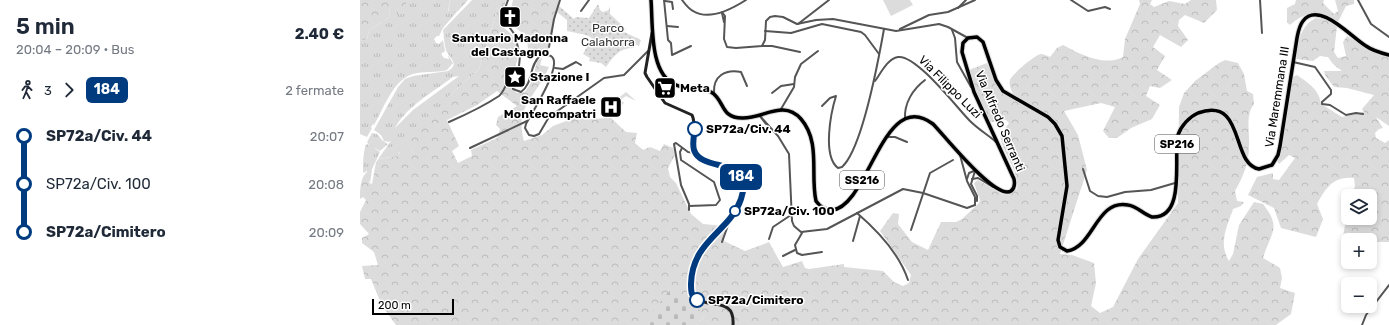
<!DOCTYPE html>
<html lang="it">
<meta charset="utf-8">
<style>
body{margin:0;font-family:Rubik,sans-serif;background:#f6f6f7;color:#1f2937;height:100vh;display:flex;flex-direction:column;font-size:15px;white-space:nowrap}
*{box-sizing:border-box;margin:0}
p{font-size:13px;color:#747a83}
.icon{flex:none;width:22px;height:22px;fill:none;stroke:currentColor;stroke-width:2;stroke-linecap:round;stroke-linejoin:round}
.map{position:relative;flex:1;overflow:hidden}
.panel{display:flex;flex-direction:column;background:#fff;width:360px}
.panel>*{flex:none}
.badge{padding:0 8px;border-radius:6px;font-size:14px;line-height:26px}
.controls{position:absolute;left:981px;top:189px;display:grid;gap:8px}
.controls a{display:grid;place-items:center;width:36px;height:36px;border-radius:6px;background:#fff;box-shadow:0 2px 6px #0003;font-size:20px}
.scale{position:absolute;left:12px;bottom:10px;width:82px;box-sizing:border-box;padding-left:4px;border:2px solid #000;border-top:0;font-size:11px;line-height:14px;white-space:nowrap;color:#000;-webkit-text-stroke:3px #fff;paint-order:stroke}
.map>.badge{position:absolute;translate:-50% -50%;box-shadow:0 0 0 2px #fff}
.legs{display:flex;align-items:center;gap:6px;height:44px;padding:0 16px;font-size:13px}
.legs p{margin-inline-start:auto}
.overview{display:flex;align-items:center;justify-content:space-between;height:68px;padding:0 16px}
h1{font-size:22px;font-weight:600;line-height:30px}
ul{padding:0 16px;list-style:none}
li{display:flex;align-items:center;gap:14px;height:48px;font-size:15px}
li i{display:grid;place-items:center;width:6px;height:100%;margin:0 5px;background:currentColor}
li i::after{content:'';width:10px;height:10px;margin:-5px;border:3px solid;border-radius:50%;background:#fff}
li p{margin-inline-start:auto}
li:first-child i{background:linear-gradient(#0000 50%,currentColor 0)}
li:last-child i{background:linear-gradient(currentColor 50%,#0000 0)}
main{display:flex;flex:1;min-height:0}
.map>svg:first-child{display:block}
</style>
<main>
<section class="panel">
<div class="overview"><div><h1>5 min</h1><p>20:04 – 20:09 · Bus</p></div><b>2.40 €</b></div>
<div class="legs"><svg class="icon" aria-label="walk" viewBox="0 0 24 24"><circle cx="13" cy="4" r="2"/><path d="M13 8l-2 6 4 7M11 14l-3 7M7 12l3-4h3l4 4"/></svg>3<svg class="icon" aria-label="forward" viewBox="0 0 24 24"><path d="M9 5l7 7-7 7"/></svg><b class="badge" style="background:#003b80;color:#fff">184</b><p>2 fermate</p></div>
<ul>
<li><i style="color:#003b80"></i><b>SP72a/Civ. 44</b><p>20:07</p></li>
<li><i style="color:#003b80"></i><span>SP72a/Civ. 100</span><p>20:08</p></li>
<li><i style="color:#003b80"></i><b>SP72a/Cimitero</b><p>20:09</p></li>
</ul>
</section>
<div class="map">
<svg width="1029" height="325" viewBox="0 0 1029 325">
<defs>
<pattern id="grass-tufts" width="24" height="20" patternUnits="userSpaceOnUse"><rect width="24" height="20" fill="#dcdcdc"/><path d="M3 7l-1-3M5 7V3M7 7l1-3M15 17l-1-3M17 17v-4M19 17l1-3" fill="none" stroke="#bbb"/></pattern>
<pattern id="forest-crowns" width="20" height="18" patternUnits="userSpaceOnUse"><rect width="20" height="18" fill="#dcdcdc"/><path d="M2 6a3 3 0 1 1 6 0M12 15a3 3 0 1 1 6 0" fill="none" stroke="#bbb"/></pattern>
<pattern id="cemetery-stones" width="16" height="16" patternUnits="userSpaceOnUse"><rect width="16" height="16" fill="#dcdcdc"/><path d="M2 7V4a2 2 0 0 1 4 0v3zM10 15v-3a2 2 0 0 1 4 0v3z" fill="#bbb"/></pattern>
<pattern id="park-dots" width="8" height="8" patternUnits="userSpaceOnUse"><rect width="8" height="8" fill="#dcdcdc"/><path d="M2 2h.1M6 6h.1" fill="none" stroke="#bbb" stroke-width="1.8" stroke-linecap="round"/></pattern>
</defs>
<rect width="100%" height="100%" fill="#fff"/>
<g fill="url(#grass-tufts)" fill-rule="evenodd">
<path d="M46,0H90L88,11H98L101,7L83,28L79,36H77L74,39L76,43L79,44L83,40L85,51L81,54L84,58L89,59L88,55L93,63L87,70C76,73 64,71 53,74C33,80 24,108 14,125L13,124L11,127L12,128L7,137L0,134V41L7,39L9,30L30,17L29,10L35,4Z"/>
<path d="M112,0H138V7L119,69L88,97L82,113L50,146L53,149L49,154L40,152L37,156L19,159L16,162L31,141L29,142L24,141L21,135L14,130L38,87L45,79L53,76L88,71C100,64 90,59 86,50C84,44 84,36 83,30ZM99,76L53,110L35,128C47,106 73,92 93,77Z"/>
<path d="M266,92L276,101L266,96L258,101L264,102C262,109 248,114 240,115V113Z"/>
<path d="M12,133L17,134L22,140L28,144L20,151L13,147L20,152L12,169L10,184L7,171L3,173C3,164 3,153 6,144L9,145L7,142Z"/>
</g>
<g fill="url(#forest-crowns)" fill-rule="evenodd">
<polygon points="0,0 46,0 46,11 42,14 37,14 35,5 29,10 30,17 9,30 7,39 0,41"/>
<polygon points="90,0 108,0 98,11 88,14"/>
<path d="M138,0H146L141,18L143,27C162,40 161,58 151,76H148L144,82L157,93L165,92L172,81L177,61L182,58L180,65L189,67C177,96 154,106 164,141L182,135L193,126L222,115L228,119L251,118L266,132L277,133L275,143L283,150L290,147L300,151L304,144L313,148L315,155L308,168L310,177L316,183L331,214L343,224L365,226L364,241L385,251L409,242L423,267L442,261L445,268L449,269L484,264V267L523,271L534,282L543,286L549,283L551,275L520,231L533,213L539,214L538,224L552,242L568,250L581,222H596L602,219L619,203L620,200L614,183L618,180L642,194L648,195L657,189C660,168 639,151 640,130H644L649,123L646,120L633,122L629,121L615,90L609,70L627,63C635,79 640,92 657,100C654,94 648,88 650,80C651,75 676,54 681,54C684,54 687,56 690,57L697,48L703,45C720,54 744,67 763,57L765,39L780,4L779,0H792L790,4L794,7L809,1L825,4L831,0H856L857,10L844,23L825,15L819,20L818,26L828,40L821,47L800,35L793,47L805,56L797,70L812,80L800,88L790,86L786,96L800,105L792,119L771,128L757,138H749L743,131L755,107L741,103L704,111L718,135L727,170L700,254L712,255L734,263L736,283L731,306L740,313L753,307L778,259L818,203L819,107L824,93L835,81L859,63L865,60L878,63L884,74L887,91L893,94L894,104C885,115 890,133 889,146C889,163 883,177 875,191L877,201L884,202L881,206L873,209C867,227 858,243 869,261L873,254L879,225L894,202L903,204C922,228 911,232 903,258L920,268L922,278L920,288L935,293L931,314L916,325H337L345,315L285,320L290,325H36L22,306L11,279H5L2,266L18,265L14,252L2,243V238L9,234L0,224V212L6,200L3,197L0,199C0,189 0,177 8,171L9,173V183L12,184L16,162L19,159L37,156L43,149L49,153L53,149L46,144V138L66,117L82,113L79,109L88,97L119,69L138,7ZM137,91L157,106L138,117L136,125L140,129L137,138L111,150L112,156L98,163L92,151L99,146L87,120L117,105Z"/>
<path d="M153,0H199L188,52L172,54L169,52L165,33C158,32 155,27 152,21L154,16L150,13Z"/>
<path d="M936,0H964L963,3L974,14L978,11L975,0H994V4L986,6L978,22C959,11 947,10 930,25L927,22V8L935,4Z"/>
<path d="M956,18L967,20L977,26L974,52L978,58L986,56L983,42L987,36L1019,55L1029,57V126L1016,117L1023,128L1019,129L1015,133L1016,138L1025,143L1029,140V242H1012L1010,244V240H988V251L981,248L988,208V218H1010V196H992L995,186L994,178C973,176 966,188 957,204L963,219L956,237L921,228L914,208L888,195L897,177L913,173V179L919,180L935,158L929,155L919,164L917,161L921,153L933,77L937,75C948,83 959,89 961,104L982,117L1004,112L1002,109L1014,95L987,88L974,87L965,75L964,71H982L973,64L968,57L960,56L953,61L937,59C936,44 941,25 956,18Z"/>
</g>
<polygon fill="url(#cemetery-stones)" points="312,288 345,315 337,325 290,325 285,321"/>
<path fill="url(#park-dots)" d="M238,4L240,10L243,12L249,10L250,6V14L266,29L264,32L281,40L279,46L275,44L274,48C260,47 253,57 246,67L241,63L229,61L230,58L223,54L232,38L226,35L207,31V20L197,12L199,6L214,19L216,17L229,18Z"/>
<polygon fill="#dcdcdc" points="523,0 550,0 553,5 531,16"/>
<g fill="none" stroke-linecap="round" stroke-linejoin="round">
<g stroke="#dbdbdb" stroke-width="5.5">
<path id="primary" d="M291,0C293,24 289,75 316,85C327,90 340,87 351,92C365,100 360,118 382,118C403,119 423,99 441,119C461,142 450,175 456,201C460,207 465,210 472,210C509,207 523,86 573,124C584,135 636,201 651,191C655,188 655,184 654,179L614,92L602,52L603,43L608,38L617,37L623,42L636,80L643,91L688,117L695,124L702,136L707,186L698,240L700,247L707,251C734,247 736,199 768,205C777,206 783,214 792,217C827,219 813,155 818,135C821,126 829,117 838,113C886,96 870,164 899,169L912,165L918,155L920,146L937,38C938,33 939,26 943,21C959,0 992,38 1006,46C1013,51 1021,53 1029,55"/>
</g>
<g stroke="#555" stroke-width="2">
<path d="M148,0L142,17L155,35L160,56L159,66L152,83L153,89L161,92C173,84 169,65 180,56C217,46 170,115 166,124L165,128L169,135L174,136L179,134L189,117L244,78L264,75L288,51"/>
<polyline points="304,0 308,40 311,43 312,55 331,46"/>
<path d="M322,0C325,4 329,9 333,11C349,21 372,9 386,0"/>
<polyline points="711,0 728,11 745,7 750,9"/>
<polyline points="900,0 902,33"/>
<polyline points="998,0 1011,24 1029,37"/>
<polyline points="305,1 312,2 313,9"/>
<polyline points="598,8 606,0"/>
<polyline points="221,11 229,0"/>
<polyline points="362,12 365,16 364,39 367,47 376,48 402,46 405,40 406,21 410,17 415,16 423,17 437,24 456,20 473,19 536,31 579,24 588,27 608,38"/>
<polyline points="362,13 364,22"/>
<polyline points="438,24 469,0"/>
<polyline points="307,26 318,27"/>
<polyline points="540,29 569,15 588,12 615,0"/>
<polyline points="592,30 595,38 597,62 611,87"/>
<polyline points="405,31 431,33 462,24 501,32 505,35 519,54"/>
<polyline points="402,46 412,46 440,52"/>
<polyline points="189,47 194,19 200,0"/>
<polyline points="933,62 955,67 971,90 971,94 962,102 962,104 970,105 986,115 996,113 1003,114"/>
<polyline points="195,68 203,69 216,62 221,65"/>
<path d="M515,81C521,73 527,59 538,57C556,54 597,108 610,121C618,129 628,135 636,142"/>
<path d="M354,93C353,76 365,69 381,72L387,86"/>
<polyline points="412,93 421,86 434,84"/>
<path d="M462,106L470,98L476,96C471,112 462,156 478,168L482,167C502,149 519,57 524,29"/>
<polyline points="421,109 434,87 435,77 441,64 458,51"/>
<polyline points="399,115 406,124"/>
<polyline points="400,116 418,136 429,154 432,221 434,226 441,232 467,229 543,189 563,193 607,208 615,205"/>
<path d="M545,119C544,103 553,89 565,80"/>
<path d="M89,122C105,115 124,106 139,96C145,91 145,82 152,79"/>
<polyline points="527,137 535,137 547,142"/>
<polyline points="110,148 167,121"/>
<polyline points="322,148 320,152 321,160 354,182 360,200 356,205 329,206"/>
<polyline points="600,155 607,181 615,197 615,205"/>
<polyline points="723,169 730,191 738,196 747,197 765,192 791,190 815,183"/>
<polyline points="615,171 611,184 617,196 617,201"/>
<polyline points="607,179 609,173 614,171"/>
<polyline points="612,179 618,178 633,187"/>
<polyline points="329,210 329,204 321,185 314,144 316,143 328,152 336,153"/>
<path d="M497,213C518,231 539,253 548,280"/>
<polyline points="551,230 570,173 593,160"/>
<polyline points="442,233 435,245 437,253 442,255 462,252"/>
<polyline points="409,239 413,227 431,215"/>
<polyline points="493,241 500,216"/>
<polyline points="362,242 371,217"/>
<polyline points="423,256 435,250"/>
<polyline points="1002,325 1006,315 1029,285"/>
</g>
<path stroke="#222" stroke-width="3" d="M292,33L285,73L287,77L305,103L332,115C338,128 329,142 335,152C346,169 374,162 383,180C388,208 360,225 346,244C338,253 334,266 332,278C331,284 330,292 334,298C351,309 375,297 373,325"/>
<use href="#primary" stroke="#000" stroke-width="3.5"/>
</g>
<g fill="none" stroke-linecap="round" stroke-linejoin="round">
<g stroke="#fff" stroke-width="9">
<path id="line-1" d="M335,129C334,135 332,143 334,150C342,174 396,155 381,199C370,232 332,240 331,284C331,291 331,296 337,300"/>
</g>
<use href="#line-1" stroke="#003b80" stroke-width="6"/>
</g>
<defs>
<g id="church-square" transform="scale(1.15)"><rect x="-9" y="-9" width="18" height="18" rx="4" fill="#000" stroke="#fff"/><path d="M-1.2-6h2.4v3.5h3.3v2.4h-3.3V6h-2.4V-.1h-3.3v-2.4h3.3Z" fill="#fff"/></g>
<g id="sight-square" transform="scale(1.15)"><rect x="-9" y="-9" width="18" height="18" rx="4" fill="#000" stroke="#fff"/><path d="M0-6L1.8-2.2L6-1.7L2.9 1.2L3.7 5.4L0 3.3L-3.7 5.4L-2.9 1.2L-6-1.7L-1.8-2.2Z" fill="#fff"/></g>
<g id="supermarket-square" transform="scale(1.15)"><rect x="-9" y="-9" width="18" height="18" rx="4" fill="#000" stroke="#fff"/><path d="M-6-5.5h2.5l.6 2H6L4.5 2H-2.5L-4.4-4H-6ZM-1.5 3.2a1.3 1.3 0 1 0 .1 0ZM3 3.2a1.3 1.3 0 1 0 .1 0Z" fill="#fff"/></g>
<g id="hospital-square" transform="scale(1.15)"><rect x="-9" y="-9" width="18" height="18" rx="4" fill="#000" stroke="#fff"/><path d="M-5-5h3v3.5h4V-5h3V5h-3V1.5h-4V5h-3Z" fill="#fff"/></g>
</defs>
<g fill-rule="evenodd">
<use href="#church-square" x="150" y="17"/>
<use href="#sight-square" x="155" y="77"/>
<use href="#supermarket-square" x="305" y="88"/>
<use href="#hospital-square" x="251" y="107"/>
</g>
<g fill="#fff" stroke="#003b80" stroke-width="2">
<circle cx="335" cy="129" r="7"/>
<circle cx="375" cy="211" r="5"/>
<circle cx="337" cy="300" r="7"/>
</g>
<g text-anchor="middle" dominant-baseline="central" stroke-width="3" stroke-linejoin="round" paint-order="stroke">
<g fill="#fff" stroke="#4c4c4c" stroke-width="1">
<rect x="795" y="135" width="44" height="18" rx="3"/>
<rect x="480" y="171" width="44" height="18" rx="3"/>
</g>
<g font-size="11" font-weight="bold" fill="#000">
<text x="817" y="144">SP216</text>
<text x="502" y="180">SS216</text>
</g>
<g font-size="12" fill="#333" stroke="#fff">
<text x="248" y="28">Parco<tspan x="248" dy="14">Calahorra</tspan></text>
</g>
<g font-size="12" font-weight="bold" fill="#000" stroke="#fff" text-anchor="start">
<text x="150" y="38" text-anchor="middle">Santuario Madonna<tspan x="150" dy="14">del Castagno</tspan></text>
<text x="170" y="77">Stazione I</text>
<text x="320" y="88">Meta</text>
<text x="236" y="100" text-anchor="end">San Raffaele<tspan x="236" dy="14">Montecompatri</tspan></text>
</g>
<g font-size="12" fill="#000" stroke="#fff">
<text transform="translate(590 87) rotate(45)">Via Filippo Luzi</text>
<text transform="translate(917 97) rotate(-81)">Via Maremmana III</text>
<text transform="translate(640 121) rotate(67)">Via Alfredo Serranti</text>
</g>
<g font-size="12" font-weight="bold" fill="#000" stroke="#fff" text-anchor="start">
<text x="346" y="129">SP72a/Civ. 44</text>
<text x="384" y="211">SP72a/Civ. 100</text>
<text x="348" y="300">SP72a/Cimitero</text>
</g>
</g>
</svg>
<div class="controls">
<a><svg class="icon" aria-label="layers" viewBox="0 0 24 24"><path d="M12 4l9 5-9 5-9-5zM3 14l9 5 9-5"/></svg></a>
<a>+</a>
<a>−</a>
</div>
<div class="scale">200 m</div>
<b class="badge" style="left:381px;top:177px;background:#003b80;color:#fff">184</b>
</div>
</main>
